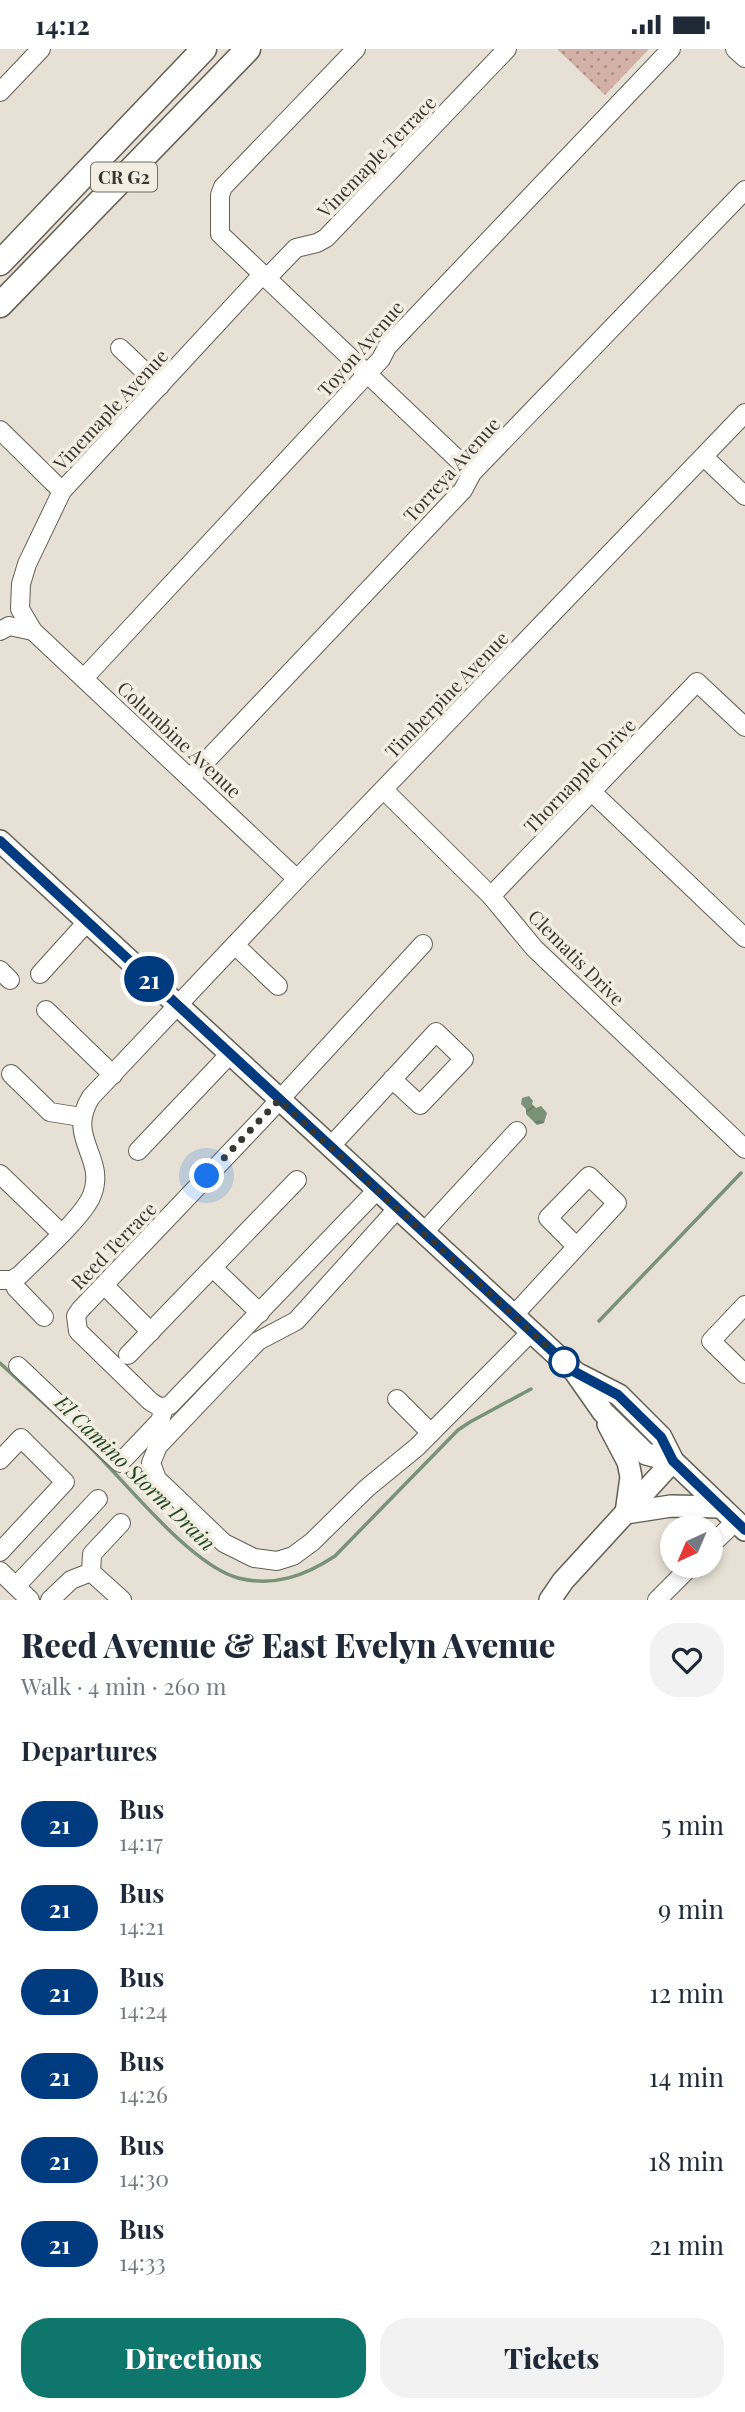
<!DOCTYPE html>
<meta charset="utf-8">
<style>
body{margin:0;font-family:"Playfair Display",serif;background:#f2f2f3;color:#1f2937;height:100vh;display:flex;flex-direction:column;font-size:26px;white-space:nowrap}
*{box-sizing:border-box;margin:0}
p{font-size:23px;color:#747a83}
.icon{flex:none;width:38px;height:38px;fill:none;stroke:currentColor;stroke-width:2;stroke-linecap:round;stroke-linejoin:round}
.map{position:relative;height:1551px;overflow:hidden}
.side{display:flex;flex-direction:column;background:#fff;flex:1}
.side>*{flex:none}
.badge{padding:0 14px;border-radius:23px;font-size:24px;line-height:46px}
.needle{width:46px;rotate:224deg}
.controls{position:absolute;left:660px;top:1466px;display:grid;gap:14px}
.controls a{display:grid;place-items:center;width:63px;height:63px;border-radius:50%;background:#fff;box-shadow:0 4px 10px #0003;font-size:35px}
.you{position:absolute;width:35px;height:35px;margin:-18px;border:5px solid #fff;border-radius:50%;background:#1a73e8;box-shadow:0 0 0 10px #1a73e833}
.map>.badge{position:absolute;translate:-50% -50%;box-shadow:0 0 0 4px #fff}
h2{padding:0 21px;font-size:26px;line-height:63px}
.round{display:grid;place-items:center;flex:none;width:74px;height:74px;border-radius:28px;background:#f2f2f3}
.head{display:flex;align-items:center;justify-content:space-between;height:119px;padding:0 21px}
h1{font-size:33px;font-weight:800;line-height:52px}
.primary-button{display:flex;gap:14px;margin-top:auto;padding:14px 21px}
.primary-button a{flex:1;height:80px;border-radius:28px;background:#0f766e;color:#fff;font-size:28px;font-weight:800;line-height:80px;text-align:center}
.primary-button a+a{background:#f2f2f3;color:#1f2937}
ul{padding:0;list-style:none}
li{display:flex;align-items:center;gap:21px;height:84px;padding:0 21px}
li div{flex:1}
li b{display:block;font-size:26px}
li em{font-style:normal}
li .badge{min-width:77px;font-weight:700;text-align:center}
.status{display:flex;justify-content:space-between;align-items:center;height:49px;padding:0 35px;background:#fff;direction:ltr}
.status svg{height:19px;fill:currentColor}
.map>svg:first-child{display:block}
</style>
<div class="status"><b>14:12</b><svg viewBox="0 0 49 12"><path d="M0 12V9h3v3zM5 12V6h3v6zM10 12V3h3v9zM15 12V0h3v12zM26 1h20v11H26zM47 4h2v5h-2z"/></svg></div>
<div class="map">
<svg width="745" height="1551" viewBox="0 0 745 1551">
<defs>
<pattern id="park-dots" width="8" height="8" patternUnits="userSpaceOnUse" patternTransform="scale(1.75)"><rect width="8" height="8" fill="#d3b1a7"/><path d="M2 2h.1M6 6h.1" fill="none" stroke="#ac9189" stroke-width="1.8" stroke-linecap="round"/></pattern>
<pattern id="water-waves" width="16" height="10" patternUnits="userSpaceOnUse" patternTransform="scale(1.75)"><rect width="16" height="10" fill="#7a9278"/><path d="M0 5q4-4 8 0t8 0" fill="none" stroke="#657863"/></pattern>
</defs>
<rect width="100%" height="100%" fill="#e6e1d4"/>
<polygon fill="url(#park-dots)" points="557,0 649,0 605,46"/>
<polygon fill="url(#water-waves)" points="529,1047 533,1052 532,1055 536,1059 541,1057 547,1064 544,1074 537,1076 526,1065 526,1060 521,1055 522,1049"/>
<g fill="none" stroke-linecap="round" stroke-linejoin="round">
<g stroke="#7a9278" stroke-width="3.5">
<polyline points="599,1272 741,1124"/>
<path d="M0,1314C29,1341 59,1367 87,1395C124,1431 190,1516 238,1529C274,1538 305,1527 335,1507L458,1381L470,1373L531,1340"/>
</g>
<g stroke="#625e53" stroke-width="20">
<g id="minor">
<polyline points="356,0 223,138 220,146 220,185 472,424"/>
<polyline points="735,0 745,9"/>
<polyline points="0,43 41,0"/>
<polyline points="263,225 62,442 27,515 21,535 20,560 33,582 297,830"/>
<polyline points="267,229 296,199 317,194 326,189 507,0"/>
<polyline points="120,299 160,337"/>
<polyline points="0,381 62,442"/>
<polyline points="704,408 745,447"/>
<polyline points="0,582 9,577 33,582"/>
<polyline points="84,629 381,310 387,298 671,0"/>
<polyline points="190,729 463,441 472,424 745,141"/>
<polyline points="384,741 491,847 534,899 745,1100"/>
<polyline points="592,743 745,889"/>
<polyline points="491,847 697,633 745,678"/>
<polyline points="235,896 278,937"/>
<polyline points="0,921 10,931"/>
<polyline points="40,925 87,873"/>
<polyline points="46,961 113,1026"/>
<polyline points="11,1025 50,1063 81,1068"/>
<polyline points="330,1098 436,983 464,1010 420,1056 392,1030"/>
<polyline points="138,1102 230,1005"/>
<polyline points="0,1125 61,1184"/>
<path d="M377,1141L170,1356C161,1360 157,1357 150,1352L78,1282L76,1267L80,1261L259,1073L423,895"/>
<polyline points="397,1160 296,1272 258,1292 158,1397 151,1414 157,1430 224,1494 254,1509 277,1512 293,1507 312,1493 367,1439 417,1398 531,1283"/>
<polyline points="423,1184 517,1082"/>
<polyline points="213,1219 260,1264"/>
<path d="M0,1231H12L20,1226C38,1208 84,1167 92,1146C107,1108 65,1089 91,1048L297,830L745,364"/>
<polyline points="12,1231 16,1239 44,1268"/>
<polyline points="104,1236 151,1283"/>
<polyline points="745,1256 711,1292 745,1325"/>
<polyline points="513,1267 617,1154 589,1127 548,1169 576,1197"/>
<polyline points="128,1306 297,1131"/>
<polyline points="18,1317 120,1414 160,1372 164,1359"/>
<polyline points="397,1350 431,1384"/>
<polyline points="0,1411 21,1389 65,1433 0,1503"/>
<polyline points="710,1497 736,1472"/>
<polyline points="0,1522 30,1551"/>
<polyline points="91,1523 92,1505 121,1474"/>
<polyline points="16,1537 98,1450"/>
<polyline points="50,1551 71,1531 91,1523 122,1551"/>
<polyline points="657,1551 691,1517"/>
</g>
</g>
<g stroke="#625e53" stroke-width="24">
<g id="major">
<polyline points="0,792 575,1323 603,1363 646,1405 673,1412"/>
<polyline points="580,1326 619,1346 661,1388 673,1412 745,1481"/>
<polyline points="608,1375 628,1413 631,1428 626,1464"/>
<polyline points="626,1464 671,1457 721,1458"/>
<polyline points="550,1551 563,1532 673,1412"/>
</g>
</g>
<g stroke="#625e53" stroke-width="27">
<g id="highway">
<polyline points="0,214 204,0"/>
<polyline points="0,256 248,0"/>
</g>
</g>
<use href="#minor" stroke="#fff" stroke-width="18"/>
<use href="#major" stroke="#fff" stroke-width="21"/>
<use href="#highway" stroke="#fff" stroke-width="24"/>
</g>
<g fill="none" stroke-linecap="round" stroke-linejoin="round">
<g stroke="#fff" stroke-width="16">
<polyline id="line" points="0,792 575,1323 618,1346 661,1388 673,1412 745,1481"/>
</g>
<use href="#line" stroke="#003b80" stroke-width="10"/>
<polyline stroke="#383631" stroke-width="7" stroke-dasharray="0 12.6" points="207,1127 279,1051 564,1313"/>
</g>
<circle fill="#fff" stroke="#003b80" stroke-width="3.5" cx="564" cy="1313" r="14"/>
<g text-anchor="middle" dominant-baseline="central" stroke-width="7" stroke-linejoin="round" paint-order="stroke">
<rect fill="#f3eee2" stroke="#706d66" stroke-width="2" x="91" y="113.5" width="66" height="29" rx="5"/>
<g font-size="18" font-weight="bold" fill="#383631">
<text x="124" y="128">CR G2</text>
</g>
<g font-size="19" fill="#383631" stroke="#f3eee2">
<text transform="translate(376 107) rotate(-46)">Vinemaple Terrace</text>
<text transform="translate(360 299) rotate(-49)">Toyon Avenue</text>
<text transform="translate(110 360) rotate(-47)">Vinemaple Avenue</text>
<text transform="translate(451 420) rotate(-48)">Torreya Avenue</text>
<text transform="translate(446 645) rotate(-46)">Timberpine Avenue</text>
<text transform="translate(180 690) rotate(43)">Columbine Avenue</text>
<text transform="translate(579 726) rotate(-46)">Thornapple Drive</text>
<text transform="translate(577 908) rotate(45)">Clematis Drive</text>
<text transform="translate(113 1196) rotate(-46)">Reed Terrace</text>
</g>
<g font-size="21" font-style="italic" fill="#214620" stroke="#f3eee2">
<text transform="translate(136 1423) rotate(44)">El Camino Storm Drain</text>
</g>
</g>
</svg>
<div class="controls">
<a><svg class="needle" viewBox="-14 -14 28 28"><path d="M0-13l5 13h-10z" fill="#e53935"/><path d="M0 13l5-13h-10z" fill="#747a83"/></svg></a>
</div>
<div class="you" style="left:207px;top:1127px"></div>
<b class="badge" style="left:149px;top:930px;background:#003b80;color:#fff">21</b>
</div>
<section class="side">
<div class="head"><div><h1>Reed Avenue &amp; East Evelyn Avenue</h1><p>Walk · 4 min · 260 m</p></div><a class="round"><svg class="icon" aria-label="heart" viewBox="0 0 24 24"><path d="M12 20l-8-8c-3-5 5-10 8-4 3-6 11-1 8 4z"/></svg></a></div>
<h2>Departures</h2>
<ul>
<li><span class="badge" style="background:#003b80;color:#fff">21</span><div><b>Bus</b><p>14:17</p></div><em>5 min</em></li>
<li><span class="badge" style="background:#003b80;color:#fff">21</span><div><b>Bus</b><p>14:21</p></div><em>9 min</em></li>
<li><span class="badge" style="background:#003b80;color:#fff">21</span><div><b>Bus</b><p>14:24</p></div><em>12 min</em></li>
<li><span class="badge" style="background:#003b80;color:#fff">21</span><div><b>Bus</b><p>14:26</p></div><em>14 min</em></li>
<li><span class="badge" style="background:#003b80;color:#fff">21</span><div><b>Bus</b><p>14:30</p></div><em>18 min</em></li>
<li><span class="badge" style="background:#003b80;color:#fff">21</span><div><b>Bus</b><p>14:33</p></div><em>21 min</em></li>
</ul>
<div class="primary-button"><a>Directions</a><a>Tickets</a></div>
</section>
